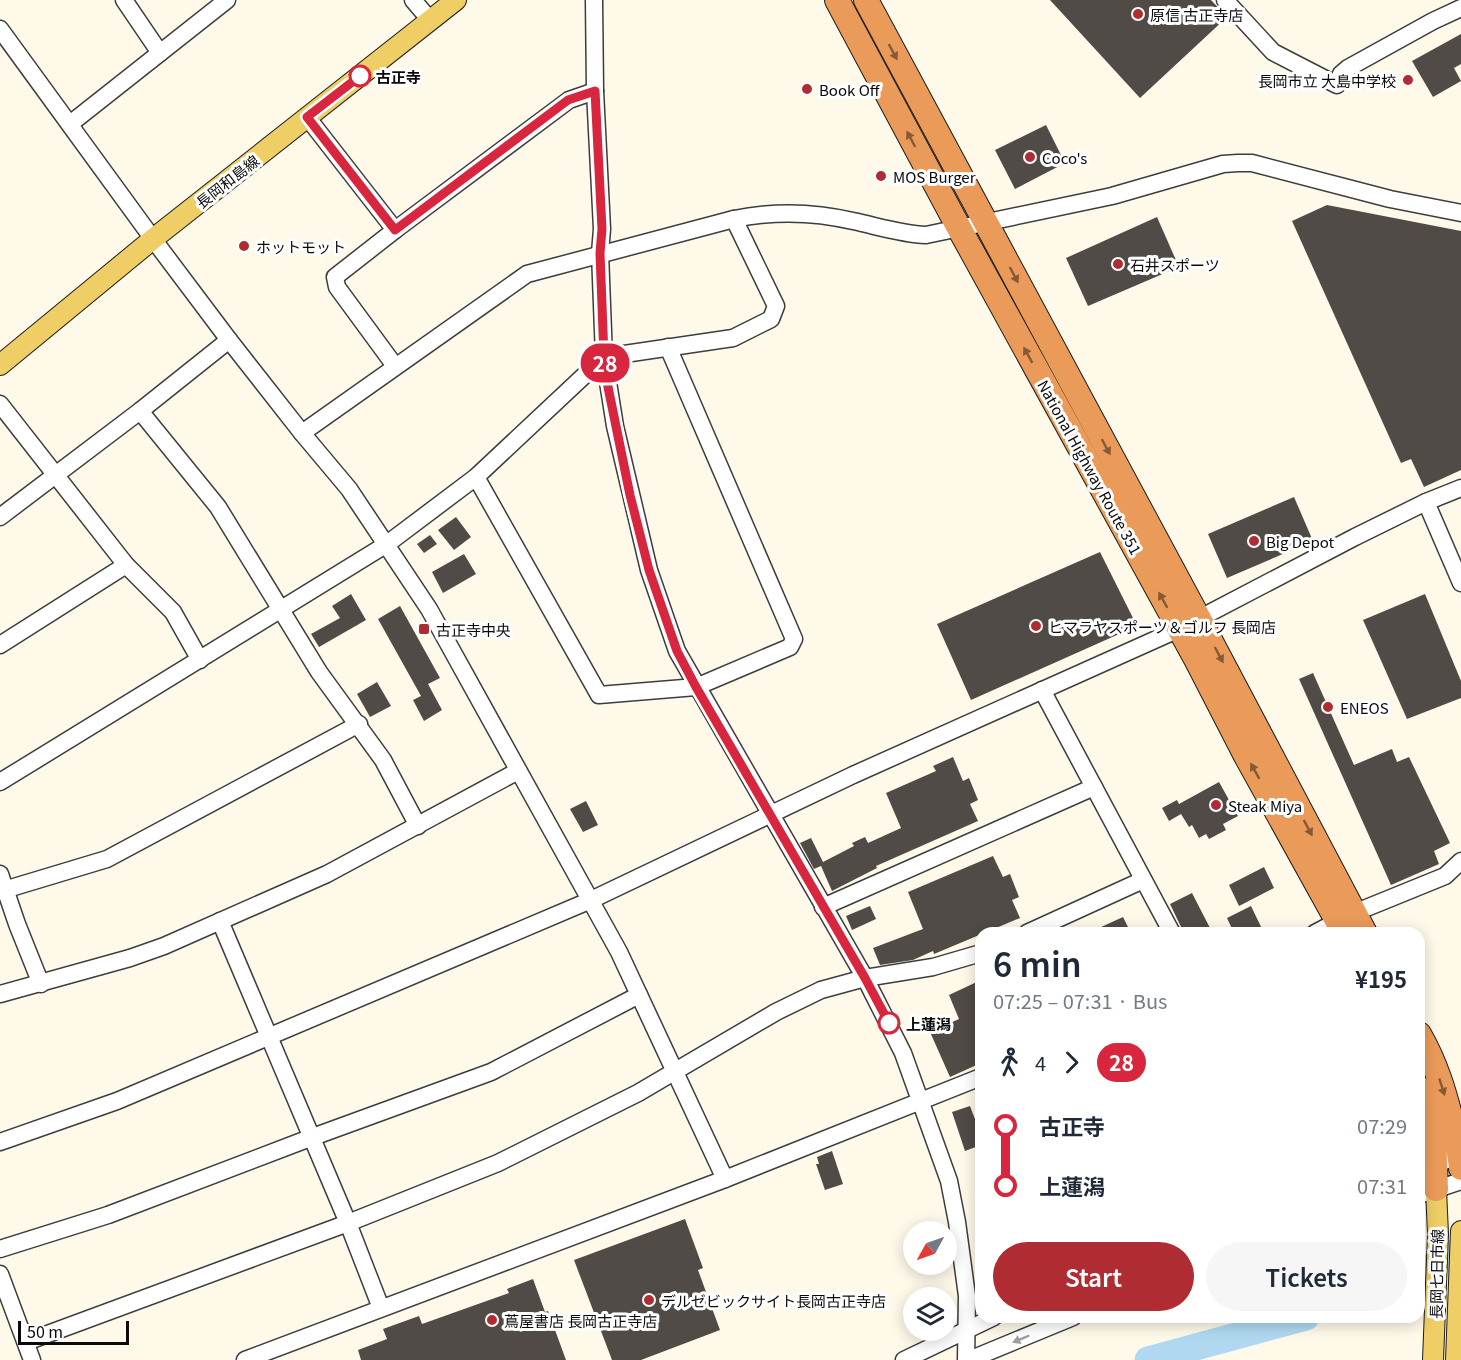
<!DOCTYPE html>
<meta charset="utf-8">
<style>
body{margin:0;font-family:Georgia,"Noto Sans JP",serif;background:#f6f6f7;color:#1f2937;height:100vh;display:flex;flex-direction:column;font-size:22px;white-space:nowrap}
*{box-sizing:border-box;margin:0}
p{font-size:20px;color:#747a83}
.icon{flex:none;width:33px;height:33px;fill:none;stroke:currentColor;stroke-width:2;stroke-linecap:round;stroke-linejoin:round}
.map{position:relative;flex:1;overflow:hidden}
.drawer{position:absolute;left:975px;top:927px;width:450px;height:396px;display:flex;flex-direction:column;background:#fff;border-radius:18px;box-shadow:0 3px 15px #0003}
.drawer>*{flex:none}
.badge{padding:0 12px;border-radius:20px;font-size:21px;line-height:39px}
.needle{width:39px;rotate:230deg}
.controls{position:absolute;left:903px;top:1221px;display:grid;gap:12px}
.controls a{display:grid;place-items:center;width:54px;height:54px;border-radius:50%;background:#fff;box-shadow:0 3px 15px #0003;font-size:30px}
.scale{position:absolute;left:18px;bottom:15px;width:111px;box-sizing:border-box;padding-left:6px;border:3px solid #0a0a0a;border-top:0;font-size:16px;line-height:21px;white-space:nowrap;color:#0a0a0a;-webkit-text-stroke:4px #fff;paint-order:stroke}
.map>.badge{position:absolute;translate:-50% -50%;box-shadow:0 0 0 3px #fff}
.legs{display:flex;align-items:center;gap:9px;height:66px;padding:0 18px;font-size:20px}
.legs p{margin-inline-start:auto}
.overview{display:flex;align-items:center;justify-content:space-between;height:102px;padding:0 18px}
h1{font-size:33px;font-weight:600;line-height:45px}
.primary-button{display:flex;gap:12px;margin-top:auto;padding:12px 18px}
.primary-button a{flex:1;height:69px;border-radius:36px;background:#af2c32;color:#fff;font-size:24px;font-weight:600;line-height:69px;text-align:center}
.primary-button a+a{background:#f6f6f7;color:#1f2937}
ul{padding:0 18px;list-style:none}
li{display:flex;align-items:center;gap:21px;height:60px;font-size:22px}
li i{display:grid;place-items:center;width:9px;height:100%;margin:0 8px;background:currentColor}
li i::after{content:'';width:15px;height:15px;margin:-8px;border:4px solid;border-radius:50%;background:#fff}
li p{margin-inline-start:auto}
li:first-child i{background:linear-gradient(#0000 50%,currentColor 0)}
li:last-child i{background:linear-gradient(currentColor 50%,#0000 0)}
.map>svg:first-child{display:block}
</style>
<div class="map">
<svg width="1461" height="1360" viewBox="0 0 1461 1360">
<rect width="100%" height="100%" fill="#fef9e8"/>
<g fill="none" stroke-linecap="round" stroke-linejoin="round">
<g stroke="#b0d9f1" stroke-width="27">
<polyline points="1419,1274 1461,1249"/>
<polyline points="1148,1360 1306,1317"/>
</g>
</g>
<g fill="#514b47">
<polygon points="1050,0 1211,0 1227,17 1140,98"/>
<polygon points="1461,34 1461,64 1454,68 1461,81 1433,97 1412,61"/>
<polygon points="1046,125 1065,163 1015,189 995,150"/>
<polygon points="1327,205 1461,231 1461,470 1424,487 1411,459 1401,463 1292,221"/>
<polygon points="1157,217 1179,267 1088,306 1066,258"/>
<polygon points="1294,497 1313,541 1227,578 1208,534"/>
<polygon points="456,517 471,537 454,550 438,530"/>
<polygon points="430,535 437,544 424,553 417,544"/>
<polygon points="1100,552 1137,626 971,700 937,624"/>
<polygon points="464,554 476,574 443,593 432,572"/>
<polygon points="351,594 366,620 319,647 311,634 340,618 332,606"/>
<polygon points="1425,594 1461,681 1461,698 1407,719 1363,620"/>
<polygon points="400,606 440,678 428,684 442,710 424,721 413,700 421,696 378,619"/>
<polygon points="1313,673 1354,765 1392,749 1397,762 1409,757 1450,843 1434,851 1439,864 1391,885 1299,679"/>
<polygon points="377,682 391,706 370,717 357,694"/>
<polygon points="953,757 963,781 969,778 978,800 970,804 978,821 876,866 877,868 832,891 821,866 814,869 800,843 811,838 823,862 854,846 852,843 865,837 868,843 901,828 886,793 936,771 933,766"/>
<polygon points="1219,782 1238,816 1223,824 1226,830 1209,839 1206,834 1199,838 1192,825 1189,827 1181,814 1169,821 1162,808 1177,800 1179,804"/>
<polygon points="586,801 598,825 583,832 570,809"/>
<polygon points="993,856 1003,877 1010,874 1019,897 1012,900 1020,918 934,954 933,951 913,960 880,965 873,948 923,929 908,892"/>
<polygon points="1264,867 1274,888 1239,906 1229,885"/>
<polygon points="1192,893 1210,928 1201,933 1184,933 1170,904"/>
<polygon points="870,906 876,919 852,930 846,916"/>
<polygon points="1251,906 1264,933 1234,933 1227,918"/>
<polygon points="1123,917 1131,933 1088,933"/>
<polygon points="981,980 981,1063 950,1077 930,1032 959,1019 949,995"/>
<polygon points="970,1106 981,1135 981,1145 965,1151 952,1112"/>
<polygon points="832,1151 843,1184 825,1190 816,1164 819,1164 817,1157"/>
<polygon points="685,1219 703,1268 698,1270 720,1330 641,1360 612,1360 574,1260"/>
<polygon points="533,1279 545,1312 548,1311 566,1360 361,1360 358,1350 387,1339 383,1329 419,1316 422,1324 509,1293 507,1289"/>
</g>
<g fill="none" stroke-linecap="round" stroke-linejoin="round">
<g stroke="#3d3d3d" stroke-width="19">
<g id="minor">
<polyline points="124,0 160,53"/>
<polyline points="413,0 430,20"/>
<polyline points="594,0 595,91 602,229 600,253 604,357 615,426 649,570 677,651 865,978 903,1053 949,1181 957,1222 967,1296 966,1360"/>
<polyline points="1225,0 1273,52 1337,85 1341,74 1348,68 1433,21 1461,8"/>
<polyline points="0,29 153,239 229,340 302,433 349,489 429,609 619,952 725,1179"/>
<polyline points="307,117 395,230"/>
<polyline points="70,124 227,0"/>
<polyline points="395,366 337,287 335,277 395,230 569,100 595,91"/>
<polyline points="0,404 126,565 173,612 200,660"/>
<polyline points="140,411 218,507 319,672 383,760 418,826"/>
<path d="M302,433L527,274L734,219C773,211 815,212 853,221C877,226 901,234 926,235L1112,196L1223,164L1238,163H1252L1390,199L1461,213"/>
<polyline points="476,477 599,695 696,687 790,647 794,639 668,347"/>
<polyline points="1426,502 1461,583"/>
<polyline points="0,517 140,411 229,340"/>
<polyline points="0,645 126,565"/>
<polyline points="1042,690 1172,933"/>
<polyline points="0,782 387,544 476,477 604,357 733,338 771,319 776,306 734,219"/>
<polyline points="0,874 17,924 41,984"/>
<polyline points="4,890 107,859 359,724"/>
<polyline points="823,907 1094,787"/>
<polyline points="1354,913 1445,876 1461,861"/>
<polyline points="220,921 348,1223 381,1308"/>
<polyline points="1027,933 1143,880"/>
<polyline points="1315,933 1338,921"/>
<polyline points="0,994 130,958 164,946 327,874 518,771"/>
<polyline points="0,1142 117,1101 591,900 853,775 1179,629 1355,537 1426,502 1461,488"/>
<polyline points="1419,1170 1461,1155"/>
<polyline points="1419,1195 1461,1181"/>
<polyline points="0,1249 108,1215 310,1138 491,1072 639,995"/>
<polyline points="0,1274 32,1360"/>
<polyline points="26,1342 348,1223 498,1163 638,1093 776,1012 821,990 865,978 933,967 981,953"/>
<polyline points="245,1360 725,1179 981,1077"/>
<polyline points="904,1360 994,1317"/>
<polyline points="969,1360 1073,1317"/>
</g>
</g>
<g stroke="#1b1b1b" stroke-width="22">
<g id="major">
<polyline points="0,365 153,239 456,0"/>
<polyline points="1433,1360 1438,1234 1436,1189"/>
<polyline points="1456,1360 1461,1231"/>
</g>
</g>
<g stroke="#1b1b1b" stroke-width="26">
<g id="highway">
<polyline points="837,0 959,228 1196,659 1246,756 1344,933"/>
<polyline points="866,0 1199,619 1365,933"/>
<path d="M1419,1034C1436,1063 1445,1094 1453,1127C1456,1141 1460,1154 1461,1168"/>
<polyline points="1419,1088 1434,1137 1436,1189"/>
</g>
</g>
<use href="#minor" stroke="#fff" stroke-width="16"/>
<use href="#major" stroke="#efce66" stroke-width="20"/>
<use href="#highway" stroke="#eb9b59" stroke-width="24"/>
</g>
<defs><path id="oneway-solid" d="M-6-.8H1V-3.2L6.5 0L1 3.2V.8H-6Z" transform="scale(1.5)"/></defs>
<g fill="#865a35">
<use href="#oneway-solid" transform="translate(893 52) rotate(62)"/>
<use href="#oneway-solid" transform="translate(911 139) rotate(-118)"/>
<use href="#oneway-solid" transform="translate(1014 275) rotate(62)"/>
<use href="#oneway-solid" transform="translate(1028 355) rotate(-119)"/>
<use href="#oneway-solid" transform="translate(1106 447) rotate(62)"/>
<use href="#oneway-solid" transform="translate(1163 600) rotate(-119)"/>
<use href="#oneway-solid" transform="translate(1219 655) rotate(62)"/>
<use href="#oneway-solid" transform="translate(1255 771) rotate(-119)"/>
<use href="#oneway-solid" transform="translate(1308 828) rotate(62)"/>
<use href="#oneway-solid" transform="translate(1442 1087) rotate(72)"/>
</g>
<use fill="#9d9d9d" href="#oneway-solid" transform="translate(1021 1339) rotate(157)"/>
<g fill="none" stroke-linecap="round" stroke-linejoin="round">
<g stroke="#fff" stroke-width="14">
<polyline id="line-1" points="360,76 307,117 395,230 568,100 595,91 602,229 600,253 604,357 608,387 630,495 649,570 677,651 696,687 865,978 889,1023"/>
</g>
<use href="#line-1" stroke="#d7263d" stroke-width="9"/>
</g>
<g fill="#af2c32" stroke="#fff" stroke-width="2">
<circle cx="1138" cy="14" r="6"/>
<circle cx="1408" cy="80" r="6"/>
<circle cx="807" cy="89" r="6"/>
<circle cx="1030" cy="157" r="6"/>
<circle cx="881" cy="176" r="6"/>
<circle cx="244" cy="246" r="6"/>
<circle cx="1118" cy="264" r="6"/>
<circle cx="1254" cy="541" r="6"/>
<circle cx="1036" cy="626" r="6"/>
<rect x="418" y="623" width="12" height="12" rx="3"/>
<circle cx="1328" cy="707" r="6"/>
<circle cx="1216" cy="805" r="6"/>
<circle cx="649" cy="1300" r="6"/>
<circle cx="492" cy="1320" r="6"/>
</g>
<g fill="#fff" stroke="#d7263d" stroke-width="3">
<circle cx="360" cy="76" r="10"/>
<circle cx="889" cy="1023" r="10"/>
</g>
<g text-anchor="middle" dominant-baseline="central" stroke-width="6" stroke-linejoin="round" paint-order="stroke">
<g font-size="15" fill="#0a0a0a" stroke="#fff" text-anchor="start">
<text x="1150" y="14">原信 古正寺店</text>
<text x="1396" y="80" text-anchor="end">長岡市立 大島中学校</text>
<text x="819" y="89">Book Off</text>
<text x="1042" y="157">Coco's</text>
<text x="893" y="176">MOS Burger</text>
<text x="256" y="246">ホットモット</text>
<text x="1130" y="264">石井スポーツ</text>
<text x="1266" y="541">Big Depot</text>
<text x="1048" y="626">ヒマラヤスポーツ＆ゴルフ 長岡店</text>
<text x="436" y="629">古正寺中央</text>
<text x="1340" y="707">ENEOS</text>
<text x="1228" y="805">Steak Miya</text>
<text x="661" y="1300">デルゼビックサイト長岡古正寺店</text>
<text x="504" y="1320">蔦屋書店 長岡古正寺店</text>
</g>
<g font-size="15" font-weight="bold" fill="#0a0a0a" stroke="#fff" text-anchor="start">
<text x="376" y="76">古正寺</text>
<text x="906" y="1023">上蓮潟</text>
</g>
<g font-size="15" fill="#0a0a0a" stroke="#fff">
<text transform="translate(227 181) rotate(-38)">長岡和島線</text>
<text transform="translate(1090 467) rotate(61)">National Highway Route 351</text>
<text transform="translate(1436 1274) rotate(-89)">長岡七日市線</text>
</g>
</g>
</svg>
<div class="controls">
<a><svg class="needle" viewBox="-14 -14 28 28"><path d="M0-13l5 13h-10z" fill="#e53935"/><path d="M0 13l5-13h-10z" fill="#747a83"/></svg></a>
<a><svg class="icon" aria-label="layers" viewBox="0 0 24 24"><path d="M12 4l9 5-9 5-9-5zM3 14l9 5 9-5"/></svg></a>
</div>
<div class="scale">50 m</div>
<b class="badge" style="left:605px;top:363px;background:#d7263d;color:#fff">28</b>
<section class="drawer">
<div class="overview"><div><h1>6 min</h1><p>07:25 – 07:31 · Bus</p></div><b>¥195</b></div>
<div class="legs"><svg class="icon" aria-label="walk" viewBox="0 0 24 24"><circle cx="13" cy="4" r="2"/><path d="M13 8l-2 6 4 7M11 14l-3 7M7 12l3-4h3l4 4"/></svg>4<svg class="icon" aria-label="forward" viewBox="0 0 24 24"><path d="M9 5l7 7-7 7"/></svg><b class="badge" style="background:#d7263d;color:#fff">28</b></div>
<ul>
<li><i style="color:#d7263d"></i><b>古正寺</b><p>07:29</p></li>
<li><i style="color:#d7263d"></i><b>上蓮潟</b><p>07:31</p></li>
</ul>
<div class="primary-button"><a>Start</a><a>Tickets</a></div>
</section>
</div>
